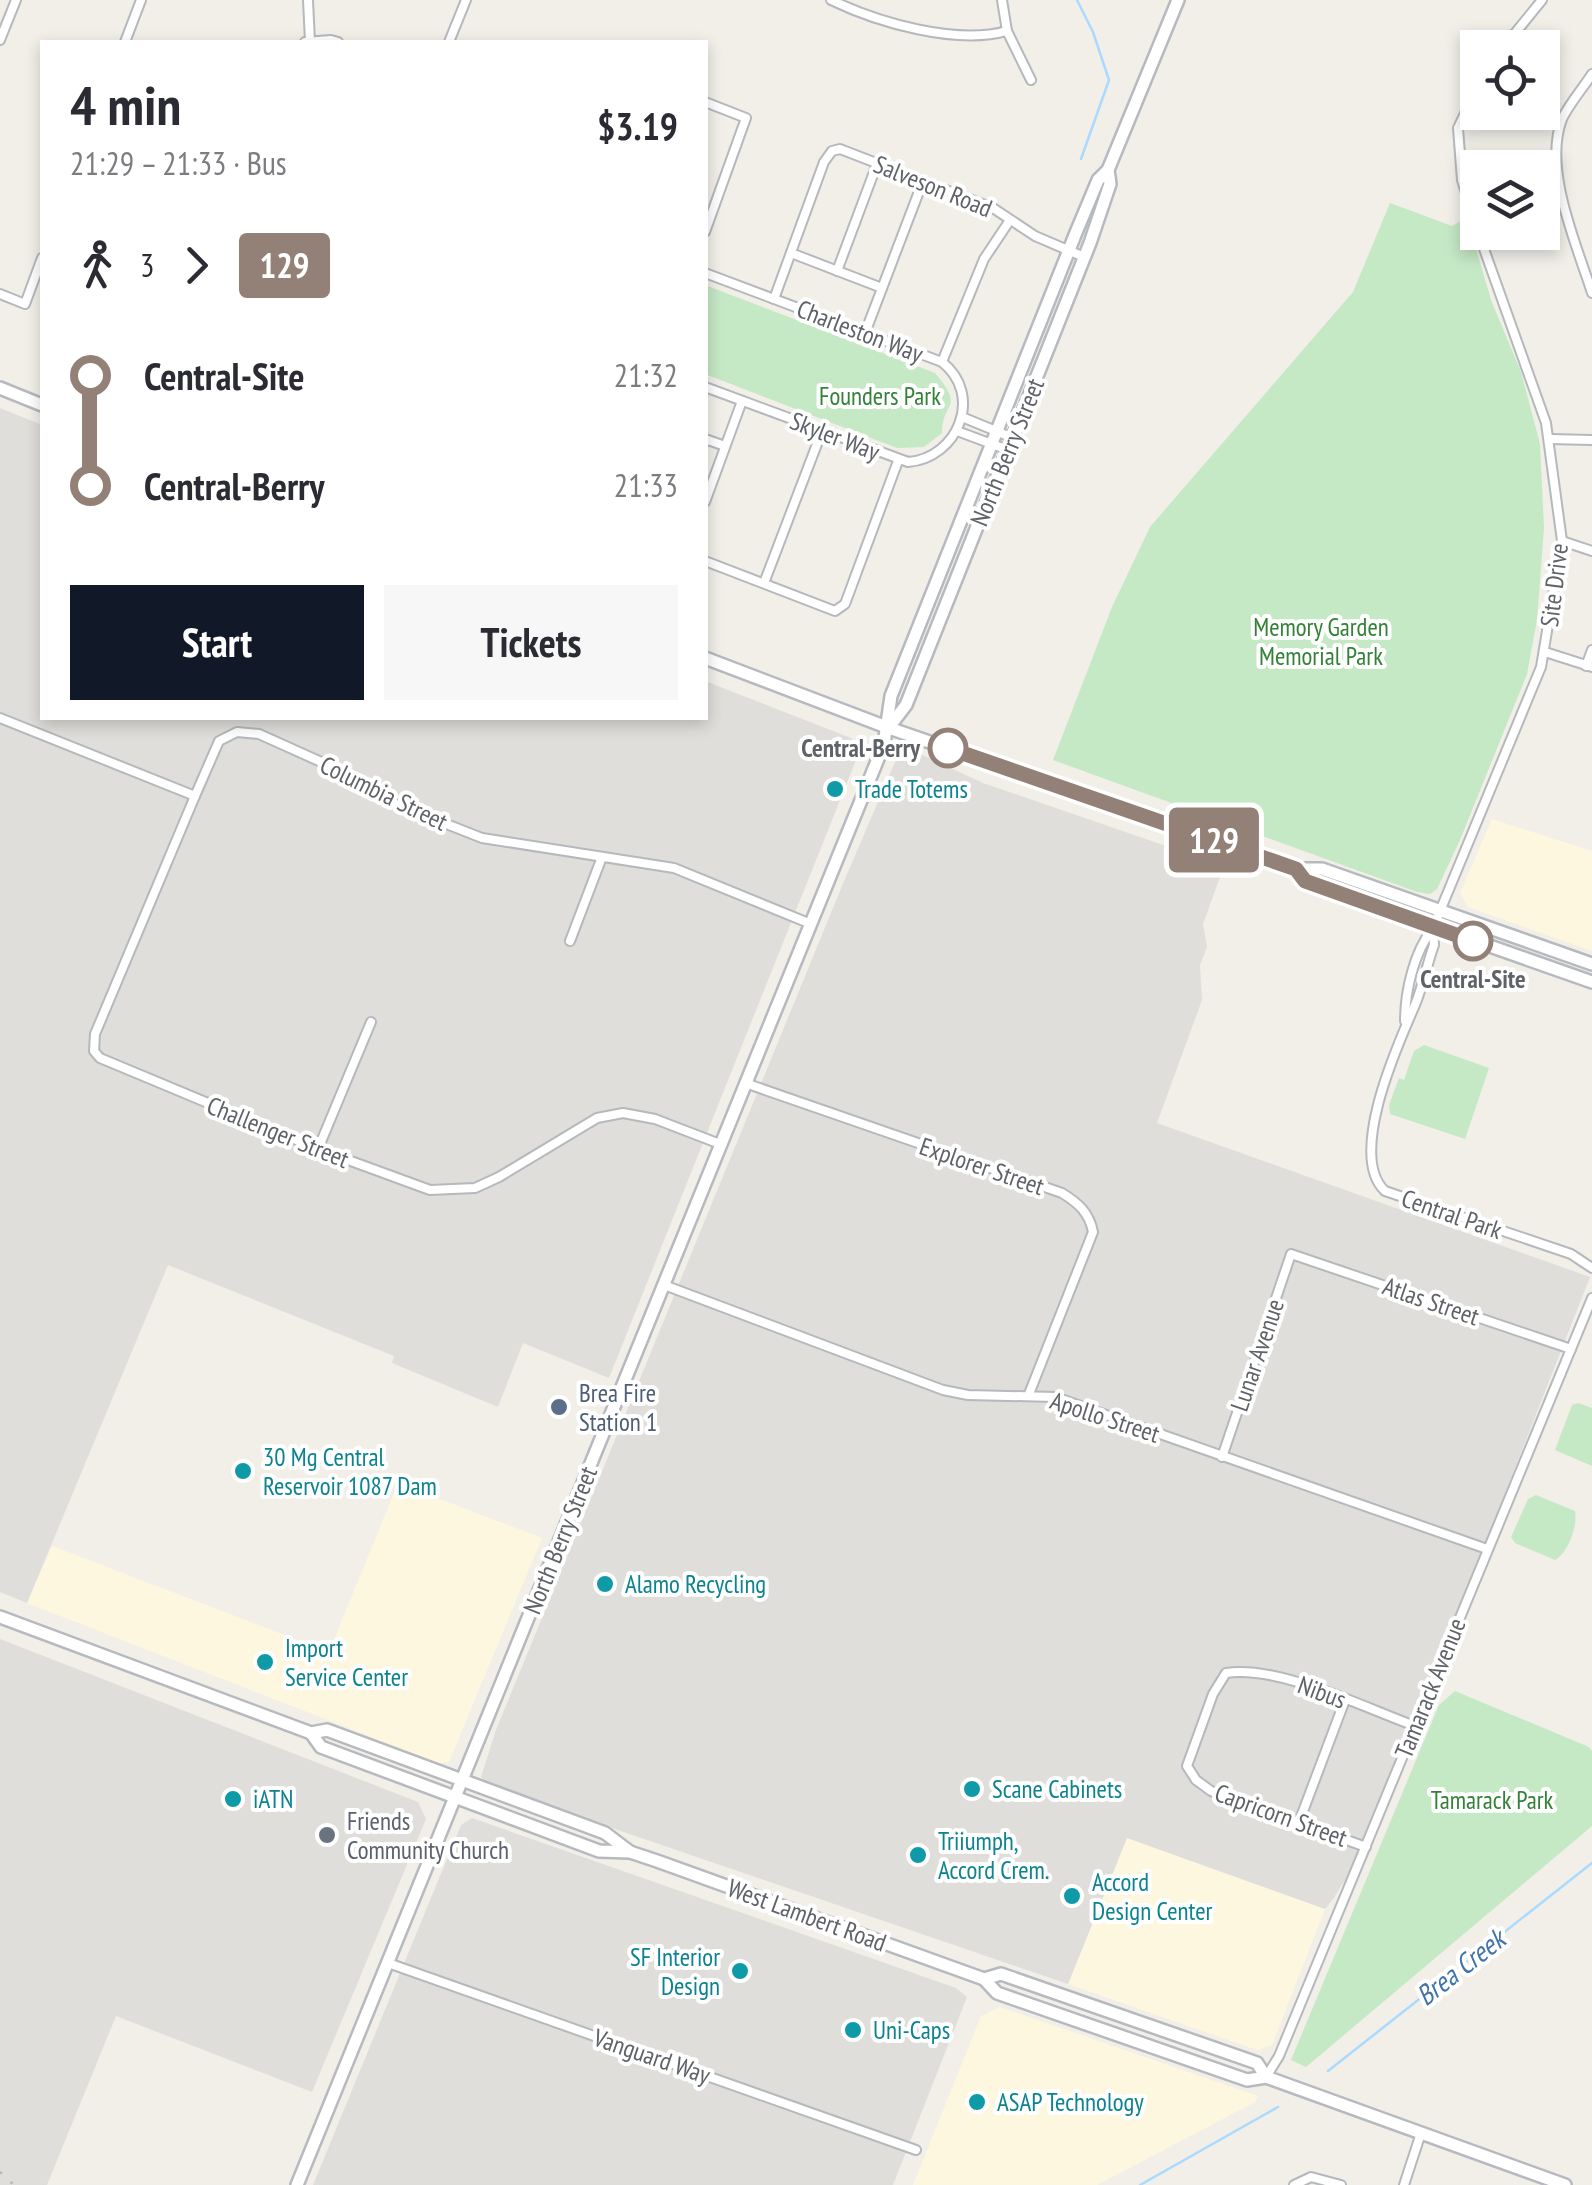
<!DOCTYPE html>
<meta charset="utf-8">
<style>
body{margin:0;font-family:"PT Sans Narrow",sans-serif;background:#f7f7f7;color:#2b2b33;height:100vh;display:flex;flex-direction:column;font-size:38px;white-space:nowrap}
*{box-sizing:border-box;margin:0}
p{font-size:32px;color:#7c7c81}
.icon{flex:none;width:55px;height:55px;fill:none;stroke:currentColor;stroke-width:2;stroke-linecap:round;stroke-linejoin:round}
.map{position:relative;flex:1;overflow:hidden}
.panel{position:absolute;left:40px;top:40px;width:668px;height:680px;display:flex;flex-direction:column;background:#fff;border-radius:0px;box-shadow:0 5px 15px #0003}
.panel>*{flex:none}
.badge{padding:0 20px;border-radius:8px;font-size:35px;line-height:65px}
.buttons{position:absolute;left:1460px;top:30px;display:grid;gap:20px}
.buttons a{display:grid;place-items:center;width:100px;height:100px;border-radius:0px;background:#fff;box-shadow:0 5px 15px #0003;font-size:50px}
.map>.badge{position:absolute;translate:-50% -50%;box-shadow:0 0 0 5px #fff}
.legs{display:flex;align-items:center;gap:15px;height:110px;padding:0 30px;font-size:32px}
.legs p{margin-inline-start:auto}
.overview{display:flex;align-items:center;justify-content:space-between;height:170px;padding:0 30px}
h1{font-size:55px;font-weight:600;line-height:75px}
.action{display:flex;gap:20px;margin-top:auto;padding:20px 30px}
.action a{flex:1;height:115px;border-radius:0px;background:#111827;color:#fff;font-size:40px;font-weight:600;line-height:115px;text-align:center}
.action a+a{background:#f7f7f7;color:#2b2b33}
ul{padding:0 30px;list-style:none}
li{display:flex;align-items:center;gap:35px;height:110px;font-size:38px}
li i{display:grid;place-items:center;width:15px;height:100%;margin:0 12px;background:currentColor}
li i::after{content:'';width:25px;height:25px;margin:-12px;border:8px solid;border-radius:50%;background:#fff}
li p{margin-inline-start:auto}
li:first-child i{background:linear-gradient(#0000 50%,currentColor 0)}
li:last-child i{background:linear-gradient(currentColor 50%,#0000 0)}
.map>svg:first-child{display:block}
</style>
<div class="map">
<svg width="1592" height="2185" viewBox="0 0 1592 2185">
<rect width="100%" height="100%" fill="#f1efe8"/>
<g fill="#fef7e0">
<polygon points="1492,819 1592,851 1592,951 1468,907 1460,893"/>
<polygon points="398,1483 542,1538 449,1762 439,1763 27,1603 52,1546 329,1652"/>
<polygon points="1127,1838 1325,1909 1272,2045 1257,2050 1068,1984"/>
<polygon points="1000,2007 1258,2096 1255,2102 1097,2185 913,2185 981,2016"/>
</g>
<g fill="#e0deda">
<polygon points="0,408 42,425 42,718 705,718 705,681 851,738 860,750 609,1378 523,1343 498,1407 392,1363 394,1356 168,1265 27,1603 0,1592"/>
<polygon points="914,751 983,783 1224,866 1203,924 1207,947 1200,965 1202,1000 1157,1123 1590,1277 1366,1847 1333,1899 1325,1909 1127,1838 1068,1984 489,1786 481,1777 496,1730 842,886 895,762 905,754"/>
<polygon points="0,1639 418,1802 426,1819 312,2092 116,2016 47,2185 0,2185"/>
<polygon points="472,1818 956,1988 967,1997 893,2185 313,2185 461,1825"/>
</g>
<g fill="#c5e8c5">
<polygon points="1390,203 1452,226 1467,217 1491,300 1521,372 1540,444 1544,528 1537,620 1527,674 1460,840 1437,889 1430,894 1417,892 1053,760 1112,607 1150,527 1353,292"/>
<path d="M705,285L935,373C966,410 942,400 942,433L924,447L897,448L705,374Z"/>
<polygon points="1424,1045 1489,1068 1465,1139 1390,1114 1389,1105 1399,1078 1404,1080 1414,1051"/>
<polygon points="1578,1403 1592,1408 1592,1466 1555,1450 1572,1405"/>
<path d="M1536,1495L1575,1511C1578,1525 1568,1553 1555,1560L1515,1543L1511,1537L1528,1499Z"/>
<polygon points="1455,1691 1589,1747 1592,1751 1592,1826 1306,2067 1291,2060 1439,1705"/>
</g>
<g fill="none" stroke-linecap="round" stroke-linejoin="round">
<g stroke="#aadaff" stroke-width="2.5">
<polyline points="1077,0 1093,32 1109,80 1081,159"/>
<polyline points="1328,2071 1592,1863"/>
<polyline points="1140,2185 1278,2107"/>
</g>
<g stroke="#b5b8bc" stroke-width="12">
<g id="street">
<polyline points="308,0 310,42"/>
<path d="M831,0C879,23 956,45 1007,31"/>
<polyline points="1002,0 1007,31 1031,80"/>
<polyline points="0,40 16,0"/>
<polyline points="125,42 141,0"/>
<polyline points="305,42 331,40 338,42"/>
<polyline points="449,42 466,0"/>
<polyline points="1503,48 1542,0"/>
<path d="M1592,74C1583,88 1569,104 1562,119C1543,169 1576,243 1592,293"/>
<polyline points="1478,86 1458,128 1462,180 1478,231"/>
<polyline points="705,102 746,118 705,232"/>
<polyline points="791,253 882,288"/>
<polyline points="837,271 877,164"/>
<path d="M705,273L942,362C984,395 958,458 908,462L705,387"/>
<polyline points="0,294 25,304 42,258"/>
<polyline points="774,299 824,162 832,151 840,149 993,208 1035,236 1084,257"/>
<polyline points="865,333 923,181"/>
<polyline points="942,362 984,259 1010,220"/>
<polyline points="962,417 1013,438"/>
<polyline points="957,431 1008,450"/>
<polyline points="705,439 725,446"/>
<polyline points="1550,439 1592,440"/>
<polyline points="705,502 742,401"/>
<polyline points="1562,541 1592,551"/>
<polyline points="705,561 835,611 845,604 898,461"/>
<polyline points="764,583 822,431"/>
<polyline points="1545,652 1592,667"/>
<polyline points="1586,666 1592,650"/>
<polyline points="0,718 195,796 219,741 237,732 259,734 330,766 388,801 482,838 674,868 811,924"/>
<polyline points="195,796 95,1034 94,1051 100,1058 318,1149 430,1190 475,1188 499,1177 597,1118 623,1113 655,1119 720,1144"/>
<path d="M1433,928L1434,945C1427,964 1423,986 1415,1005C1398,1044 1347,1156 1385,1191L1571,1254L1592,1268"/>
<polyline points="570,941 602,857"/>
<path d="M1405,1021C1405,991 1414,952 1433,928L1541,667L1562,541L1546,423L1478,232"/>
<path d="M745,1083L1062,1193C1078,1203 1089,1212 1093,1232L1029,1394"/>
<polyline points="318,1149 371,1022"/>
<polyline points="664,1285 943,1390 968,1395 1055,1397 1487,1549"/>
<polyline points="1222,1457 1291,1254 1571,1349"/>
<polyline points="1299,1822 1345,1700"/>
<path d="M1366,1847L1211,1791L1196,1780L1187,1766L1213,1694L1226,1673C1279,1665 1363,1707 1415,1726"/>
<polyline points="388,1963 916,2150"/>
<polyline points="1266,2077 1279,2056 1592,1298"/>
<polyline points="1294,2185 1311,2177 1341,2185"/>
<polyline points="1404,2185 1421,2133"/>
</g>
</g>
<g stroke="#b6babf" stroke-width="16">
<g id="secondary">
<polyline points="0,388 42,405"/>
<polyline points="705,658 889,728 1296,869 1322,869 1592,964"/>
<polyline points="890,726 906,705 1090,243 1110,184 1108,170"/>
<polyline points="1296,869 1305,881 1592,982"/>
<polyline points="0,1617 311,1733 327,1730 605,1833 630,1852"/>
<polyline points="311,1733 321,1747 599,1851 630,1852 657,1861 984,1979 997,1993 1247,2080 1266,2077 1565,2185"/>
<polyline points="984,1979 1001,1974 1257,2063 1266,2077"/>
<polyline points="297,2185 884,744 891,696 1075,235 1098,180 1108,170 1178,0"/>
</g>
</g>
<use href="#street" stroke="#fff" stroke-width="8"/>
<use href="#secondary" stroke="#fff" stroke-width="11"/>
<polyline stroke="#b6b7b8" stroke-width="2.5" stroke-dasharray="2.5 12" stroke-linecap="butt" points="0,2172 14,2185"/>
</g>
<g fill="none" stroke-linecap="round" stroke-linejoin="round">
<g stroke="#fff" stroke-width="22">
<polyline id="line-1" points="948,748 1296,869 1305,881 1473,941"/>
</g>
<use href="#line-1" stroke="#938177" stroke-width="15"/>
</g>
<g fill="#fff" stroke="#938177" stroke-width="5">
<circle cx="948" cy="748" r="18"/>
<circle cx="1473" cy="941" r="18"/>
</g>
<g fill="#0f9aa8" stroke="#fff" stroke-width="4">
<circle cx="835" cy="789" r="10"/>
<circle cx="243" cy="1471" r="10"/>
<circle cx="605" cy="1584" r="10"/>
<circle cx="265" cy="1662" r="10"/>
<circle cx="972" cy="1789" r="10"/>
<circle cx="233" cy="1799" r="10"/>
<circle cx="918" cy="1855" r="10"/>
<circle cx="1072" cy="1896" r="10"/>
<circle cx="740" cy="1971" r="10"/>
<circle cx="853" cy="2030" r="10"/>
<circle cx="977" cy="2102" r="10"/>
</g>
<circle fill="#5c6f8a" stroke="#fff" stroke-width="4" cx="559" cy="1407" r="10"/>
<circle fill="#6b7280" stroke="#fff" stroke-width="4" cx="327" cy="1835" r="10"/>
<g text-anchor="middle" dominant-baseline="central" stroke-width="8" stroke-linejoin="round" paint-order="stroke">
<g font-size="25" fill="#5f6368" stroke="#fff">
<text transform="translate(933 186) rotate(22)">Salveson Road</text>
<text transform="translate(860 331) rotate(21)">Charleston Way</text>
<text transform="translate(835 436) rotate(21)">Skyler Way</text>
<text transform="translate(1007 452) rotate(-68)">North Berry Street</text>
<text transform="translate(1554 585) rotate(-83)">Site Drive</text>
<text transform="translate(384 793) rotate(26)">Columbia Street</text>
<text transform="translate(278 1132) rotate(22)">Challenger Street</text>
<text transform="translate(982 1166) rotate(19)">Explorer Street</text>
<text transform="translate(1452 1214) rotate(19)">Central Park</text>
<text transform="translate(1431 1301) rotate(19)">Atlas Street</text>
<text transform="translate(1257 1355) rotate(-71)">Lunar Avenue</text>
<text transform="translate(1105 1417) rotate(18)">Apollo Street</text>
<text transform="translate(560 1540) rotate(-68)">North Berry Street</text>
<text transform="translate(1430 1688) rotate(-68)">Tamarack Avenue</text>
<text transform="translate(1322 1692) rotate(20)">Nibus</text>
<text transform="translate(1281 1815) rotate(20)">Capricorn Street</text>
<text transform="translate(807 1915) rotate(20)">West Lambert Road</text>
<text transform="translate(652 2056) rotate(19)">Vanguard Way</text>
</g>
<g font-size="25" fill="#348238" stroke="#fff">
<text x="880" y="396">Founders Park</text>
<text x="1321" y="627">Memory Garden<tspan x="1321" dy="29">Memorial Park</tspan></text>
<text x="1492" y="1800">Tamarack Park</text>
</g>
<g font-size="25" font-weight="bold" fill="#5f6368" stroke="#fff" text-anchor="end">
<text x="920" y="748">Central-Berry</text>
<text x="1473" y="979" text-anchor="middle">Central-Site</text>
</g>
<g font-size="25" fill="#0d838f" stroke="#fff" text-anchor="start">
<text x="855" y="789">Trade Totems</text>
<text x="263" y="1457">30 Mg Central<tspan x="263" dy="29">Reservoir 1087 Dam</tspan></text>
<text x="625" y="1584">Alamo Recycling</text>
<text x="285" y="1648">Import<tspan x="285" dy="29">Service Center</tspan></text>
<text x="992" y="1789">Scane Cabinets</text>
<text x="253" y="1799">iATN</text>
<text x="938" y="1841">Triiumph,<tspan x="938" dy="29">Accord Crem.</tspan></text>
<text x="1092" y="1882">Accord<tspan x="1092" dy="29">Design Center</tspan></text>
<text x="720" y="1957" text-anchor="end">SF Interior<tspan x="720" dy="29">Design</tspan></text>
<text x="873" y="2030">Uni-Caps</text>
<text x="997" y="2102">ASAP Technology</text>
</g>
<g font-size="25" fill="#4e5e75" stroke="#fff" text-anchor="start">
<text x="579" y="1393">Brea Fire<tspan x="579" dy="29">Station 1</tspan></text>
</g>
<g font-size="25" fill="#5b616d" stroke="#fff" text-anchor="start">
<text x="347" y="1821">Friends<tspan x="347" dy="29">Community Church</tspan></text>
</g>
<g font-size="28" font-style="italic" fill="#4174aa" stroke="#fff">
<text transform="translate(1460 1967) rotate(-38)">Brea Creek</text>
</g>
</g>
</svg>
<div class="buttons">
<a><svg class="icon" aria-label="locate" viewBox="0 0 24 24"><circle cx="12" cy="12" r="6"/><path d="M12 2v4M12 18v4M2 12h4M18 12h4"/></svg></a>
<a><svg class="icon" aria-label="layers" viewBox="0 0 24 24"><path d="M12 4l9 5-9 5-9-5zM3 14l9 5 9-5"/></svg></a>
</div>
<b class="badge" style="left:1214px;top:840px;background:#938177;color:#fff">129</b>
<section class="panel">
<div class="overview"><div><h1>4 min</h1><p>21:29 – 21:33 · Bus</p></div><b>$3.19</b></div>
<div class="legs"><svg class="icon" aria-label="walk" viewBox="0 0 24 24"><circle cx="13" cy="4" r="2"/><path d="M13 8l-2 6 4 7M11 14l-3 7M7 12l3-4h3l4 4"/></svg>3<svg class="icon" aria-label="forward" viewBox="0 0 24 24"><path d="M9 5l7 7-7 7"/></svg><b class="badge" style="background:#938177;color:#fff">129</b></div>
<ul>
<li><i style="color:#938177"></i><b>Central-Site</b><p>21:32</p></li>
<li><i style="color:#938177"></i><b>Central-Berry</b><p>21:33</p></li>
</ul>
<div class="action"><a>Start</a><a>Tickets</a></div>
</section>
</div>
